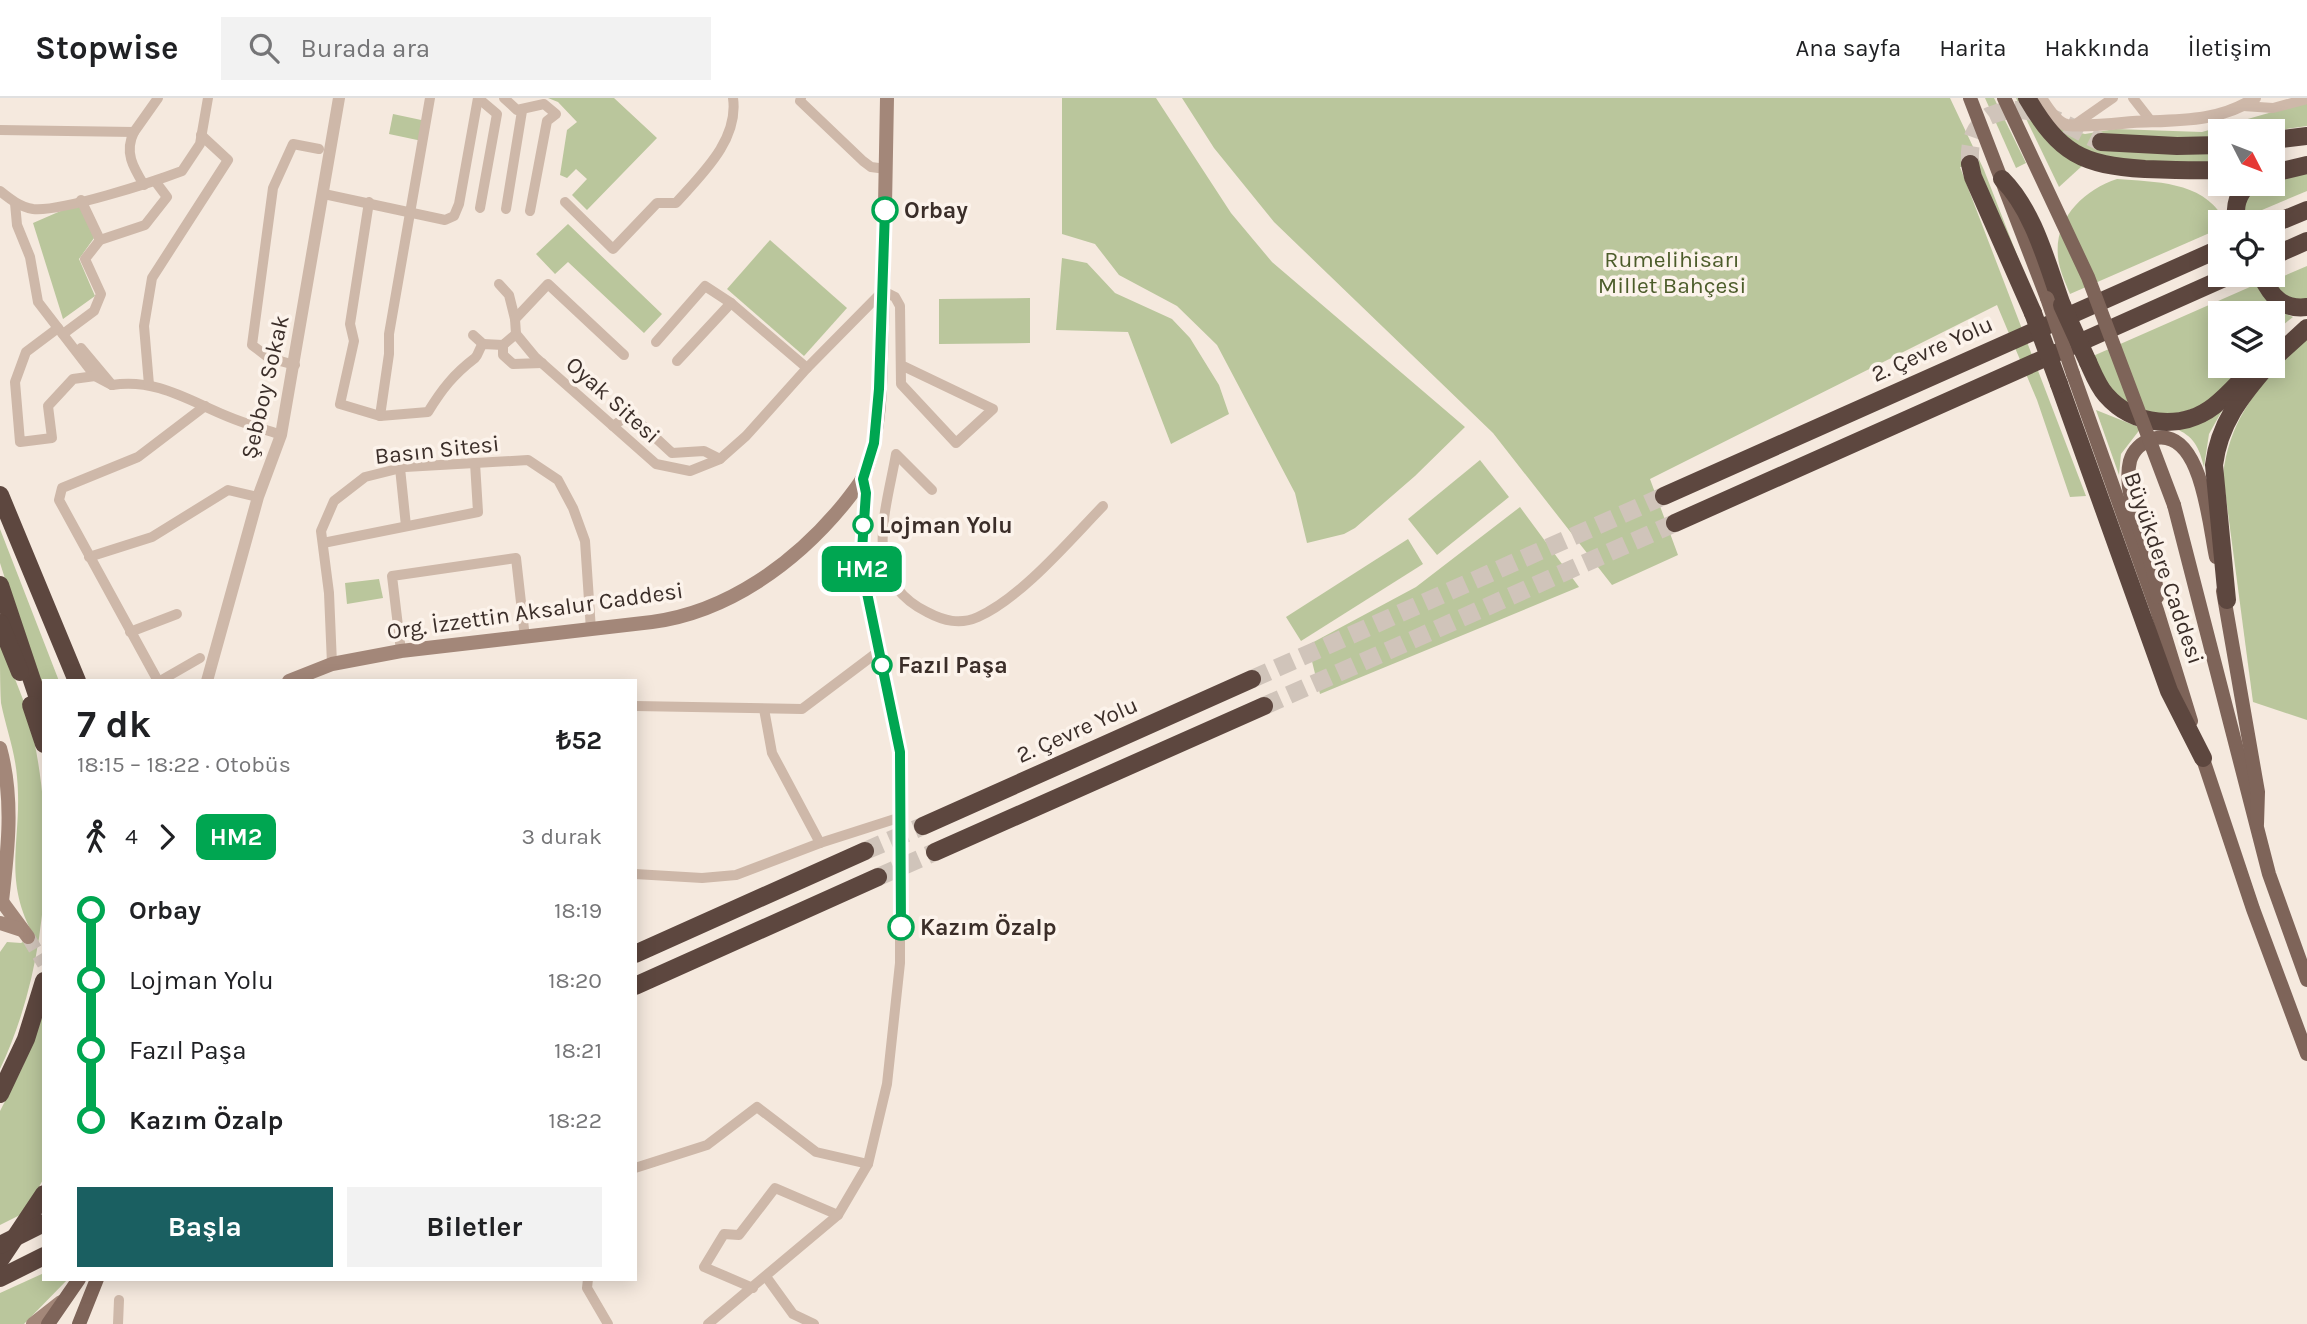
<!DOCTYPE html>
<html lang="tr">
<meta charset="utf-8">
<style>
body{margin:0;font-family:Karla,sans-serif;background:#f2f2f2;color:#202124;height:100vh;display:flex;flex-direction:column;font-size:26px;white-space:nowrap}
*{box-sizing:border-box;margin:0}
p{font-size:23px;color:#757577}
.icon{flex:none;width:38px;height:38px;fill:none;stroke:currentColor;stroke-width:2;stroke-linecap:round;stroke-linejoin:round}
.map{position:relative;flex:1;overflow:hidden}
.panel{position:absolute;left:42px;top:581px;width:595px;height:602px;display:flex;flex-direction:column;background:#fff;border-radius:0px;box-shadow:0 4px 18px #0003}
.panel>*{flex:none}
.badge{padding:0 14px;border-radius:10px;font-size:24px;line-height:46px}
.needle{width:46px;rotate:132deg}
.fabs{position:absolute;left:2208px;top:21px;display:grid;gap:14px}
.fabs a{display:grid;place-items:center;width:77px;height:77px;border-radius:0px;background:#fff;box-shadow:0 4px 18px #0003;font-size:35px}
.map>.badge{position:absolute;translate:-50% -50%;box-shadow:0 0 0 4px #fff}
.legs{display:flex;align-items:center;gap:10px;height:77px;padding:0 35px;font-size:23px}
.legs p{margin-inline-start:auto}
.head{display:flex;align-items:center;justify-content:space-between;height:119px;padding:0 35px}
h1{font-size:38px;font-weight:700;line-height:52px}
.primary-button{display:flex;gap:14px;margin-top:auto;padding:14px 35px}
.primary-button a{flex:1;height:80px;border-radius:0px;background:#1a5f61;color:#fff;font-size:28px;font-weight:700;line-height:80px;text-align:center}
.primary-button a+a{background:#f2f2f2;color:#202124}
ul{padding:0 35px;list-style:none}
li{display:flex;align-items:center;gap:24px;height:70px;font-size:26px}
li i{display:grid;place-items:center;width:10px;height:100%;margin:0 9px;background:currentColor}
li i::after{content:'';width:18px;height:18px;margin:-9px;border:5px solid;border-radius:50%;background:#fff}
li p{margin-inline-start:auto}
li:first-child i{background:linear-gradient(#0000 50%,currentColor 0)}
li:last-child i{background:linear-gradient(currentColor 50%,#0000 0)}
header{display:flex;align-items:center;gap:42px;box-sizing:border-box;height:98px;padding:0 35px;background:#fff;border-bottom:2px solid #e0e0e0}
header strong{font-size:33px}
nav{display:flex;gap:38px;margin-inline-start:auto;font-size:24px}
.search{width:490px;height:63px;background:#f2f2f2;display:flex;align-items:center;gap:18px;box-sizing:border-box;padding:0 24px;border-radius:0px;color:#757577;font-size:26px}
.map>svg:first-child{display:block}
</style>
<header>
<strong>Stopwise</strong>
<div class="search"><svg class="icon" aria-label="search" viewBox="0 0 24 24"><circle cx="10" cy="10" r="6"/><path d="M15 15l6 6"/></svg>Burada ara</div>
<nav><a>Ana sayfa</a><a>Harita</a><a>Hakkında</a><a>İletişim</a></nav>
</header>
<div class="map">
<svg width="2307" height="1226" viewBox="0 0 2307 1226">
<rect width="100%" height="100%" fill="#f5e9de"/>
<g fill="#bac69c">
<polygon points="548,0 614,0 657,40 587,112 572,97 587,81 576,71 567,80 560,77 567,32 577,24 558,4"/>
<polygon points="1062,0 1156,0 1231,115 1272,164 1465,329 1415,378 1355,430 1344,436 1307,445 1295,395 1217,247 1177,208 1119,177 1095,146 1062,136"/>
<polygon points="1182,0 1950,0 1984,72 2031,193 1973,69 1960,69 2086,398 2070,399 2037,302 1997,207 1650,381 1678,457 1612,487 1493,335 1274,124 1214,50"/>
<polygon points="1985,0 1994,0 2026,65 2016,70"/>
<polygon points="2016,0 2023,0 2082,68 2059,89"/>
<polygon points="2307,4 2307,28 2273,33 2221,33 2221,65 2146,65 2089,57 2055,29 2085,36 2115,31 2202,34"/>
<polygon points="393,16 426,23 422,43 389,36"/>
<polygon points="2307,72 2307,93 2243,120 2243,106 2254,90"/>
<path d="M2117,81C2155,84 2201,83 2223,119L2221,130L2070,196C2065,184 2059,171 2058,159C2054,120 2084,92 2117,81Z"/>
<polygon points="79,105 94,140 79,161 95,198 63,221 33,125"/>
<polygon points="568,126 662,216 644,235 568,164 555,176 536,156"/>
<polygon points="770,142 847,210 804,258 727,191"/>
<polygon points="1062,160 1087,165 1115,195 1172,221 1190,240 1219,287 1229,316 1171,346 1128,234 1056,232"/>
<polygon points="2307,168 2307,203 2289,204 2272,183"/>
<path d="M2259,185L2275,211L2293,219L2273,235V215H2221V268H2241C2233,277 2225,289 2216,297C2185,323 2139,323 2112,292C2104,282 2099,269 2093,258Z"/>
<polygon points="1030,200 1030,245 939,246 939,201"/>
<path d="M2307,240V622L2253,604L2223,377C2229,318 2265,279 2307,240Z"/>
<path d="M2223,311L2209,336L2204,369C2199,349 2194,338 2174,330Z"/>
<polygon points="2096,312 2141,330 2121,356 2119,377"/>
<polygon points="1480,362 1509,399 1437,457 1408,421"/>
<polygon points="1520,409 1579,489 1320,596 1308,547 1416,489"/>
<polygon points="0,431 59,583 44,583 44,602 0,465"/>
<polygon points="1408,441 1423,466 1301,543 1286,519"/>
<polygon points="379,481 383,500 347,506 345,485"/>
<path d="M0,545C10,570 22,595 29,620C57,731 50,866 0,971V854L7,844L21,845L34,838C1,779 23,741 17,679C15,653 6,630 1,605C0,587 0,564 0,545Z"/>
<polygon points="44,906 44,1080 24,1115 0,1127 0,1013 23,968"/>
<polygon points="44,1175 44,1181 68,1181 24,1226 0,1226 0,1195"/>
</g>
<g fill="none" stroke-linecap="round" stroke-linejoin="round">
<polyline stroke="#d0c4ba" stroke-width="14" stroke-dasharray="14 7" stroke-linecap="butt" points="28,839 44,866"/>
<g stroke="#d0c4ba" stroke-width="18" stroke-dasharray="18 9" stroke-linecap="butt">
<path d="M1970,66C1969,46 1972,31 1989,18C2029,0 2065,27 2101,44"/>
<polyline points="1252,581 1664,398"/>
<polyline points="1264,608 1675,425"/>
<polyline points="865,753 923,728"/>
<polyline points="878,779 935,754"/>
</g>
<g stroke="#ceb8a9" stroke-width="10">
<polyline points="478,0 497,16 480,110"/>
<polyline points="504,0 517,12 544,6 556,16 547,23 530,113"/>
<polyline points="801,0 800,3 863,63 871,69 886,71"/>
<polyline points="2133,0 2151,23"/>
<polyline points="2243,8 2273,10 2307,1"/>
<polyline points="2077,25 2113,0"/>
<polyline points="0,32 134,34 158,0"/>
<path d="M134,34C124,54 133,69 144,87"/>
<path d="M0,93C10,101 20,109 33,111C61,114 153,84 182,73L200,46L208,0"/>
<polyline points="324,96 445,122 454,118 459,106 478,0"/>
<polyline points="81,102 100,142"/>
<path d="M369,104L350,226L354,243L340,306L380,318L428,314C442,291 454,276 475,260C479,256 479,250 483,246L503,247L516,236L535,259L656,366L690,373L720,361L746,338L807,270L883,193L895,199L900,208L901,286L956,345L993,311L901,267"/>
<path d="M565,104L613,151L657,105H676C702,76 739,42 733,0"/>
<polyline points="15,105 17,127 30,159 38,204 95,278 112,287"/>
<polyline points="506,111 522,13"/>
<polyline points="499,186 509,197 515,221"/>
<polyline points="58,230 26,254 15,284 20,344 52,340 48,308 73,281 95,278"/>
<polyline points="63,236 94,213 101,196 85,161 100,142 145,127 167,99 155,83"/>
<polyline points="516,236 515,221 548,186 624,257"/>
<polyline points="473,237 483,246"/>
<polyline points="656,244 705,188 731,205 807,270"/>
<polyline points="503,247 503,257 513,266 542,265"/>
<polyline points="81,250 112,287"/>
<polyline points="677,263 731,205"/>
<polyline points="295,267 269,260 252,247 273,90 293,46 319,51"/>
<path d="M112,287C157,280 189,303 229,319C246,326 263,331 281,337"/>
<polyline points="149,287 144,228 152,180 228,62 201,37"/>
<polyline points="380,318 389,256 389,236 430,0"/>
<polyline points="613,328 630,316 672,355 704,353 720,361"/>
<polyline points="400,370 406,428"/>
<path d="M932,392L896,356C886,414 860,481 927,514C944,523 960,527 978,519C1021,500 1070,442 1103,408"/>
<polyline points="323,445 478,414 475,365"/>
<polyline points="89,459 152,439 228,392 258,399"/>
<polyline points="130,534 177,516"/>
<polyline points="401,553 392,478 516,460 525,540"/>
<polyline points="332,566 329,495 321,433 334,403 365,379 405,369 528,362 558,382 573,410 585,443 591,532"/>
<polyline points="158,583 59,402 62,390 138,359 205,308"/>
<polyline points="160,583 200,560"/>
<polyline points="635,608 802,611 879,553"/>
<polyline points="764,611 772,655 820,745"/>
<polyline points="635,776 702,780 736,777 820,745 898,720"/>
<polyline points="635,1070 707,1047 757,1009 816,1054 868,1066"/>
<polyline points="767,1180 793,1216 814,1226"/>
<polyline points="588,1181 587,1190 608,1226"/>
<polyline points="753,1190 704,1169 724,1136 739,1137 775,1090 838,1117"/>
<polyline points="118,1226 119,1202"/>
<path d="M708,1226L838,1117L868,1066L887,986L900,865V654L863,482C859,448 871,413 863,381"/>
</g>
<g stroke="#ceb8a9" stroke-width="12">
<path d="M2041,0C2047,9 2056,25 2067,27C2088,29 2112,26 2133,24C2175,22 2218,25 2255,0"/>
<polyline points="207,583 258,399 281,337 339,0"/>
</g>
<g stroke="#a38779" stroke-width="14">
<path d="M289,583L332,566L401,553L652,524C728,514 795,465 843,407C853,394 864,382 868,367C882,323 880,274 882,229C884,153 886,76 887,0"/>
<path d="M0,650C14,700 8,752 2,803"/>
<polyline points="0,801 28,839"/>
<polyline points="0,825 22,832"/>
<polyline points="33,1226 61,1204"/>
</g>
<g stroke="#7e6459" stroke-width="14">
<polyline points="1970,0 2047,200"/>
<polyline points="2073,276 2157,512 2191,623"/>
<polyline points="2174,407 2269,776 2307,882"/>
<polyline points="2223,493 2258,694 2257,726"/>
<path d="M2157,499C2156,456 2120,404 2130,363C2133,352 2142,344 2152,341C2202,326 2209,428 2216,459"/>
<polyline points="2200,652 2253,811 2307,956"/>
<polyline points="48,1226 79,1181"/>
<polyline points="79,1226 97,1181"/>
</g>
<g stroke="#5d473f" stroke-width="18">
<path d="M2027,0C2060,56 2082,67 2145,71C2170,72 2195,73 2221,72"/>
<polyline points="2273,42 2307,38"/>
<polyline points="2101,44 2177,48 2221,47"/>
<polyline points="1970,66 1973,79 2033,215"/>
<polyline points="2273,75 2307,67"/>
<path d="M2002,81C2034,113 2047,166 2062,207"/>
<path d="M2237,124C2234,109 2237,96 2249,86"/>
<polyline points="2273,126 2307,112"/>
<polyline points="2273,158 2307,143"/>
<path d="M2261,177C2271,198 2282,212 2307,209"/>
<polyline points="2273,261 2307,230"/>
<path d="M2088,264C2093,275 2098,288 2106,297C2133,328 2182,333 2214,308C2227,298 2238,285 2249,274"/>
<polyline points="2059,286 2169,593 2203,660"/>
<polyline points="0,397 77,583"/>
<polyline points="1664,398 2221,150"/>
<polyline points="1675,425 2231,177"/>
<polyline points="0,487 44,618"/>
<path d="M2227,502L2214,367C2219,326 2241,298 2267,268"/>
<polyline points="0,525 20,574"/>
<polyline points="31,607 44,646"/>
<polyline points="923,728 1252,581"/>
<polyline points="935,754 1264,608"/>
<polyline points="635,856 865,753"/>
<polyline points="635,888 878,779"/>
<polyline points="0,996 26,941 44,883"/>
<polyline points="0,1162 44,1096"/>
<polyline points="0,1180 44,1158"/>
</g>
<g stroke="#7e6459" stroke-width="14">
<polyline points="2004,0 2088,179 2174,407"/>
<polyline points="2047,200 2073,276"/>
</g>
<g stroke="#5d473f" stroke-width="18">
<polyline points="2062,207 2088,264"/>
<polyline points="2033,215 2059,286"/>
<polyline points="0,1147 44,1125"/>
</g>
</g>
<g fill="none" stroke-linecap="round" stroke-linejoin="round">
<g stroke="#fff" stroke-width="16">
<polyline id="line-1" points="885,112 879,291 874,345 863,381 866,395 861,466 900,654 901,829"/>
</g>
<use href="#line-1" stroke="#00a651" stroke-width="10"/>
</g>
<g fill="#fff" stroke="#00a651" stroke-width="3.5">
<circle cx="885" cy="112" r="12"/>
<circle cx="863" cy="427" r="9"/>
<circle cx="882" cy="567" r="9"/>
<circle cx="901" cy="829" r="12"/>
</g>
<g text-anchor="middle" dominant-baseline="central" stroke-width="7" stroke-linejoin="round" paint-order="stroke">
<g font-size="23" font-weight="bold" fill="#3b2e29" stroke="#fcf3eb" text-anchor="start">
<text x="904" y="112">Orbay</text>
<text x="879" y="427">Lojman Yolu</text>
<text x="898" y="567">Fazıl Paşa</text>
<text x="920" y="829">Kazım Özalp</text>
</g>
<g font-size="23" fill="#4c5c2a" stroke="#fcf3eb">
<text x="1672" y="161">Rumelihisarı<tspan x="1672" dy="26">Millet Bahçesi</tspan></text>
</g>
<g font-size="23" fill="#3b2e29" stroke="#fcf3eb">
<text transform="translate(1932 251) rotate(-24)">2. Çevre Yolu</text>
<text transform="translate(265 289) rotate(-77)">Şebboy Sokak</text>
<text transform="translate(613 302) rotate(42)">Oyak Sitesi</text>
<text transform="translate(437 352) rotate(-6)">Basın Sitesi</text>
<text transform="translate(2164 470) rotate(71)">Büyükdere Caddesi</text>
<text transform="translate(535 513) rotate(-8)">Org. İzzettin Aksalur Caddesi</text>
<text transform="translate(1077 632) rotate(-24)">2. Çevre Yolu</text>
</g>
</g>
</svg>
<div class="fabs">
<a><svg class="needle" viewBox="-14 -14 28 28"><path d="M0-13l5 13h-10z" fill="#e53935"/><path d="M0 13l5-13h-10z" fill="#757577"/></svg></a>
<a><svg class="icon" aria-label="locate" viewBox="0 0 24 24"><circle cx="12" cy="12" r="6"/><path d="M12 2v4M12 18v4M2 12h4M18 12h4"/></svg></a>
<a><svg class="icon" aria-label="layers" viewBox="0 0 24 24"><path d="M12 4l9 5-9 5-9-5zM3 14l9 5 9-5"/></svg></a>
</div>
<b class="badge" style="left:862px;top:471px;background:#00a651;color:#fff">HM2</b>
<section class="panel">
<div class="head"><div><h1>7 dk</h1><p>18:15 – 18:22 · Otobüs</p></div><b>₺52</b></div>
<div class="legs"><svg class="icon" aria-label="walk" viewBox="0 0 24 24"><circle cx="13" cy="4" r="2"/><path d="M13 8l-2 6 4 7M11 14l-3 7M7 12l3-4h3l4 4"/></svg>4<svg class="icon" aria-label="forward" viewBox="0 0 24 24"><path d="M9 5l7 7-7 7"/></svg><b class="badge" style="background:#00a651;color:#fff">HM2</b><p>3 durak</p></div>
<ul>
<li><i style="color:#00a651"></i><b>Orbay</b><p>18:19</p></li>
<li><i style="color:#00a651"></i><span>Lojman Yolu</span><p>18:20</p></li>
<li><i style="color:#00a651"></i><span>Fazıl Paşa</span><p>18:21</p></li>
<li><i style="color:#00a651"></i><b>Kazım Özalp</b><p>18:22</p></li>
</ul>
<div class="primary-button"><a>Başla</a><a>Biletler</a></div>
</section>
</div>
